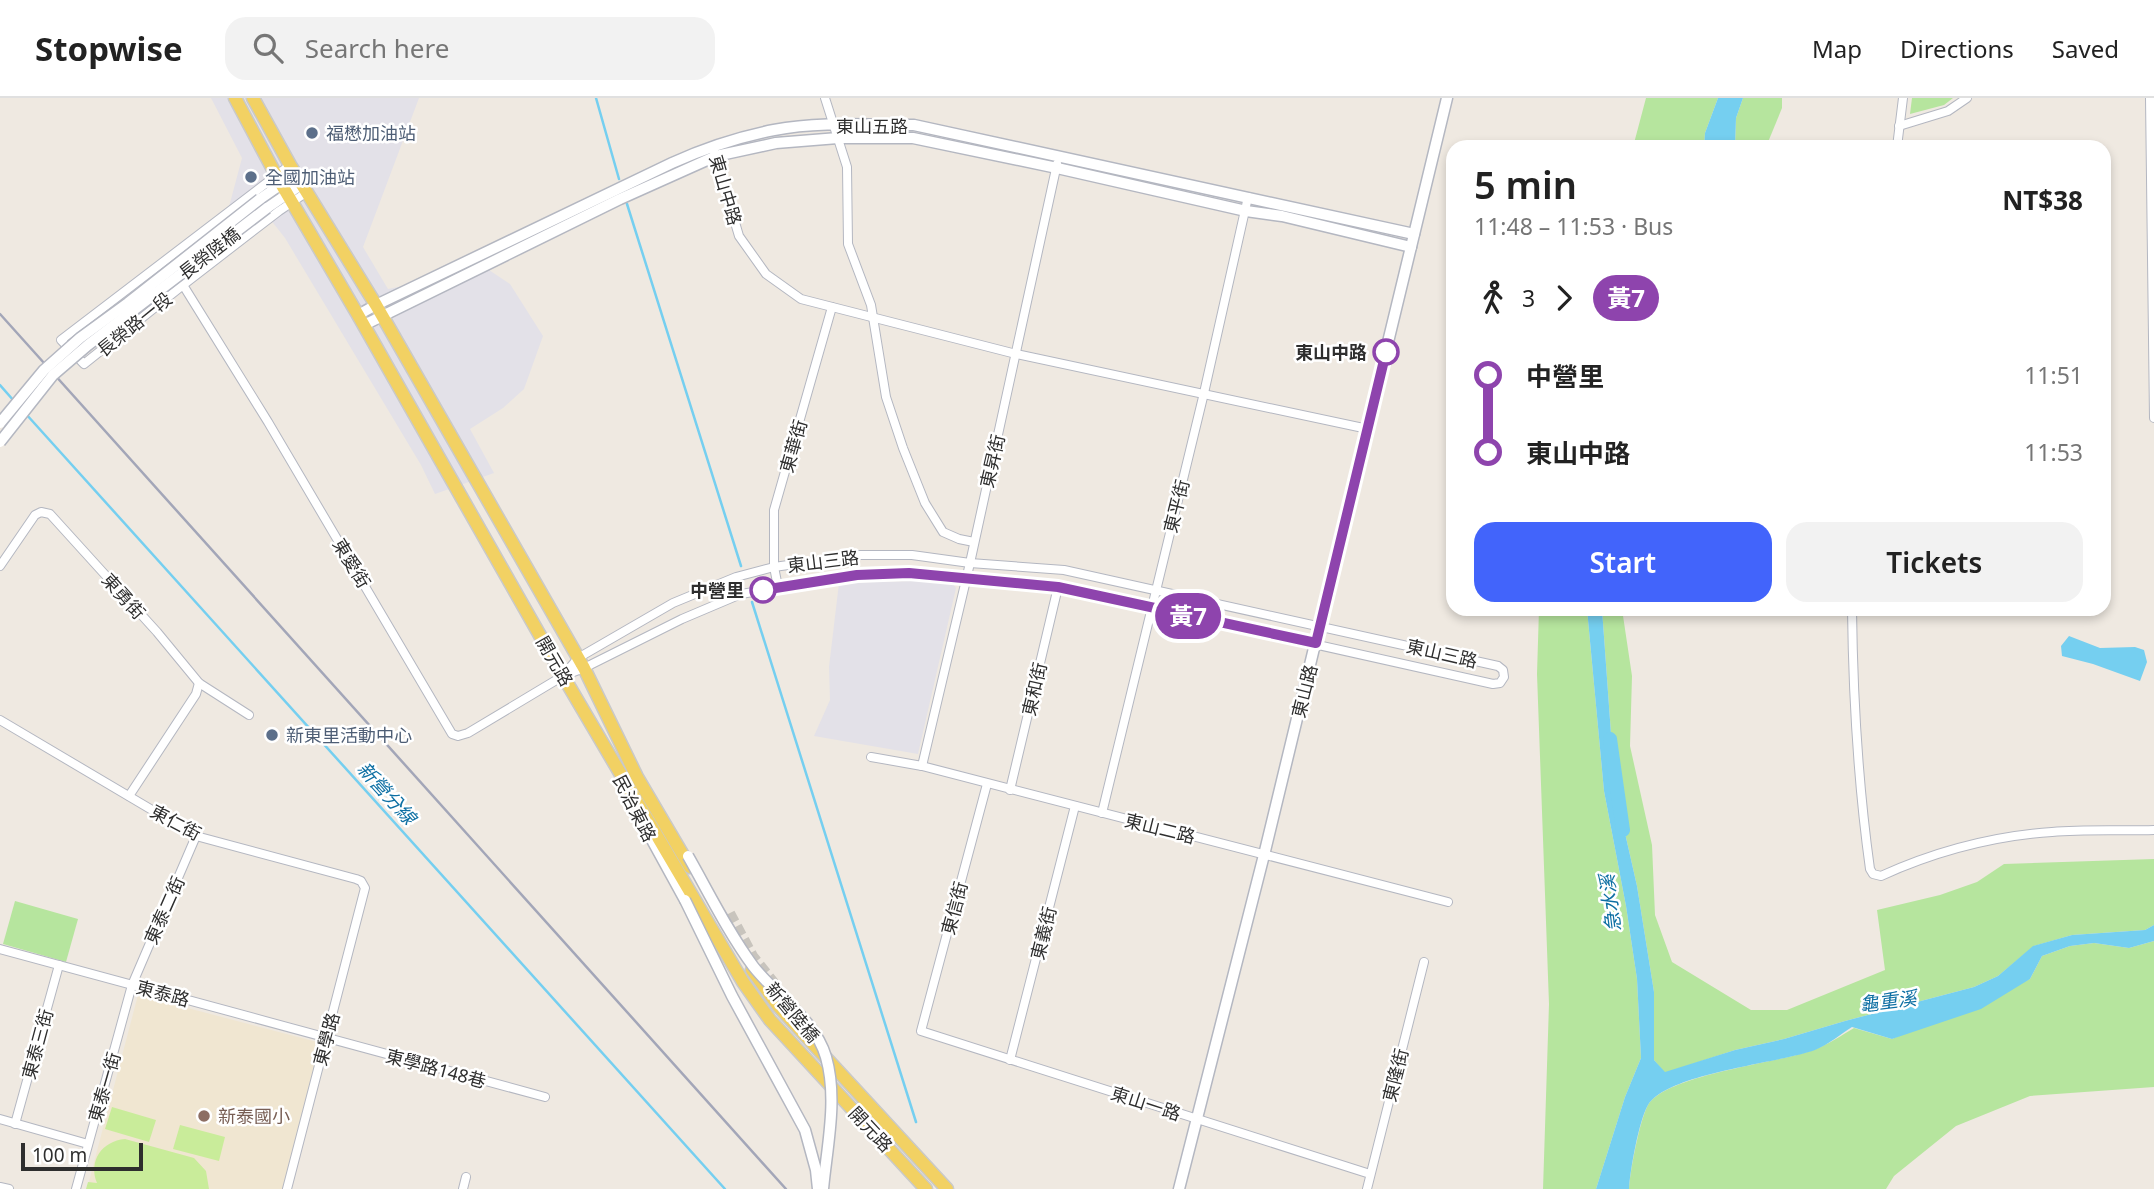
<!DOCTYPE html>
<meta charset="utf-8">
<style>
body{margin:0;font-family:"Noto Sans","Noto Sans TC",sans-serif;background:#f2f2f2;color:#222;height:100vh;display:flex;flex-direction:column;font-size:26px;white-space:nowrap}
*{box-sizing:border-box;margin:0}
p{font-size:23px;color:#767676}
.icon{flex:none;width:38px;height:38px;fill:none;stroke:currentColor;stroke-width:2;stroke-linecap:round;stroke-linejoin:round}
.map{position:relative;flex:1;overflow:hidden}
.panel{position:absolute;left:1446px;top:42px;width:665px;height:476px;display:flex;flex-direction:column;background:#fff;border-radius:21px;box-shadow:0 4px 10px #0003}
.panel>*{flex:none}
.badge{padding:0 14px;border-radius:23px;font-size:24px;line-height:46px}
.scale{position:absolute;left:21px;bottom:18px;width:122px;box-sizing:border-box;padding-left:7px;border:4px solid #2e2e2e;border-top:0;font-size:19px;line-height:24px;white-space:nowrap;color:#2e2e2e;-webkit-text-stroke:5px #fff;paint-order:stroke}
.map>.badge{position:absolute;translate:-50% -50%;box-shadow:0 0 0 4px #fff}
.legs{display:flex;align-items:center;gap:10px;height:77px;padding:0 28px;font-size:23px}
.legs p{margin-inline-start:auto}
.head{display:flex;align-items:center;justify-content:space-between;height:119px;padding:0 28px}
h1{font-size:38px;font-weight:600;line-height:52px}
.cta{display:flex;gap:14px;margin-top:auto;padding:14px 28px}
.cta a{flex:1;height:80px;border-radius:21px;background:#4264fb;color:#fff;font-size:28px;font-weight:600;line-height:80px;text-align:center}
.cta a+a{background:#f2f2f2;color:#222}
ul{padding:0 28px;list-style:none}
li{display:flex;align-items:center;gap:24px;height:77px;font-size:26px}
li i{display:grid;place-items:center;width:10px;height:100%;margin:0 9px;background:currentColor}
li i::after{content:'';width:18px;height:18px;margin:-9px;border:5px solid;border-radius:50%;background:#fff}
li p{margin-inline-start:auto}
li:first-child i{background:linear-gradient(#0000 50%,currentColor 0)}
li:last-child i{background:linear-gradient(currentColor 50%,#0000 0)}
header{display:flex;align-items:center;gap:42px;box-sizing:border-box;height:98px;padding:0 35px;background:#fff;border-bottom:2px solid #e0e0e0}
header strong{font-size:33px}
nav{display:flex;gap:38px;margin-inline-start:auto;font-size:24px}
.search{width:490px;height:63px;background:#f2f2f2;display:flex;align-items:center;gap:18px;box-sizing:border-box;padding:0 24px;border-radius:21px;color:#767676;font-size:26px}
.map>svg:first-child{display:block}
</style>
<header>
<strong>Stopwise</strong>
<div class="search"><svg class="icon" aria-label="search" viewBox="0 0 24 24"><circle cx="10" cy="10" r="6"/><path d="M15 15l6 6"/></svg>Search here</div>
<nav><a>Map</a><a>Directions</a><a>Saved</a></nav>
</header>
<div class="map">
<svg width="2154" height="1091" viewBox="0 0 2154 1091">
<rect width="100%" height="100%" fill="#efe9e1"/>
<g fill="#e3e1e8">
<polygon points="211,0 419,0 363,149 388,191 413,186 424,193 477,164 510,186 543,238 524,291 503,310 470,331 494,375 435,396 421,367 285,140 255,102 226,120 242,60"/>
<polygon points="950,482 956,490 918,656 814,638 830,602 829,569 839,485"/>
</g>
<polygon fill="#f0e6d1" points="138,897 321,945 283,1091 87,1091"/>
<g fill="#b6e59e">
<polygon points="1646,0 1718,0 1705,35 1704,49 1633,49"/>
<polygon points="1743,0 1782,0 1782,10 1766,49 1735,49 1736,20"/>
<polygon points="1912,0 1953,0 1944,7 1910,16"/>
<polygon points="1539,511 1587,511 1604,693 1626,808 1637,881 1641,960 1625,999 1596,1091 1543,1091 1549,906 1537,576"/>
<polygon points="1602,511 1622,511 1632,578 1630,648 1652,747 1655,817 1672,864 1751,912 1787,912 1885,872 1877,812 1940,797 1977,784 2004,766 2154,761 2154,827 2145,832 2072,837 2034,848 1998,878 1974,889 1845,923 1784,941 1735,952 1665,975 1654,962 1654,894 1637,788 1615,691"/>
<polygon points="15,803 78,821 66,864 3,846"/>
<path d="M2154,843V989L2030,998L1956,1028L1894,1078L1886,1091H1629C1630,1073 1640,1021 1648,1007C1667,976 1781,965 1816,951C1829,946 1842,937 1854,930L1892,941L2030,881L2042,858L2070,848L2094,845L2129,850Z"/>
</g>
<g fill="#c9ec9a">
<polygon points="112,1009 156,1022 149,1044 105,1031"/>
<polygon points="180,1027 225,1039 219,1063 173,1051"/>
<path d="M125,1041L194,1060L206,1073L209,1091H86L88,1084L97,1085C88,1063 102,1043 125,1041Z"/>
</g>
<g fill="#75cff0">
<polygon points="1718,0 1743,0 1736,20 1735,49 1704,49 1705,35"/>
<path d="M1587,511H1602L1615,691L1637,788L1654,894V962L1665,974L1735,952L1784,941L1845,923L1974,889L1998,878L2033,848L2072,837L2145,832L2154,827V843L2129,850L2094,845L2070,848L2042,858L2030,881L1981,911L1892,941L1852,929C1841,936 1828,947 1815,952C1780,965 1667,975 1648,1007C1639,1022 1630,1073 1629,1091H1596L1625,999L1641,960L1637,881L1626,808L1604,693Z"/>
<polygon points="2069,538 2100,550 2135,549 2144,552 2147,564 2140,583 2093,566 2062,558 2061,548"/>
</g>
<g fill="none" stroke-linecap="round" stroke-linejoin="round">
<g stroke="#75cff0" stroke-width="2.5">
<polyline points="596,0 619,81"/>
<polyline points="627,106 741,468"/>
<polyline points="0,287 14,303"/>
<polyline points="26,316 725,1091"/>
<polyline points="752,504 916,1024"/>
</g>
<polyline stroke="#75cff0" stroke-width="14" points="1610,641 1623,732"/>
<polyline stroke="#c8c4bd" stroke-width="10" stroke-dasharray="10 5" stroke-linecap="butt" points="730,815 753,858 776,887"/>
<g stroke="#b4b7c1" stroke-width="10">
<g id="street">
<polyline points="825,0 847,69 848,146 871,207 886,299 903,350 925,405 943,434 959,441 974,444"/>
<polyline points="2150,0 2154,320"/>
<polyline points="1899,28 1948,13 1967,0"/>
<polyline points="1897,49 1903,0"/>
<polyline points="714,53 739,138 766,176 801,201 1016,256 1368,331"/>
<polyline points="290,67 61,242 84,266 183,187 279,113 307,94"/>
<polyline points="183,187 268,324 452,636 458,638 468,635 563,578 584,570 682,521 741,496 857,477 909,475 1058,489 1493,586 1500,585 1504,579 1503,572 1498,568 1064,472 970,465 912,457 859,457 774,469 736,479 673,505 578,560 563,578"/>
<polyline points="0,468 35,417 41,414 50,416 157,534 199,585 249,617"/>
<polyline points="778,489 774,469 774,412 832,209"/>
<path d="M1852,511C1853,598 1858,685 1870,771L1873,776L1881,778C1934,754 1994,738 2052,734C2086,731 2120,733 2154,732"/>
<polyline points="0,622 196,738 356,781 361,783 365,790 287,1091"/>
<polyline points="871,659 922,668 1448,804"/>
<polyline points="922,668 970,465 1057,66"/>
<polyline points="987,686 921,933 1370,1076"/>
<polyline points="1010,692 1058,489"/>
<polyline points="129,698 196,596 199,585"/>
<polyline points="1102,715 1204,295 1248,99"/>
<polyline points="0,851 545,999"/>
<polyline points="1010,962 1075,708"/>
<polyline points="0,1021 88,1046"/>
<polyline points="15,1026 59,867"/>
<polyline points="0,1089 9,1091"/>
<polyline points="76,1091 132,887 196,738"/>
<polyline points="463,1091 466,1079"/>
<polyline points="1367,1091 1424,864"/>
</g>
</g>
<g stroke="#b4b7c1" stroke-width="13">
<g id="secondary">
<polyline points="260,101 296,76"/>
<polyline points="267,110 302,86"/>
<path d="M358,217L376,207L672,65C705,50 738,39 774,32C819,23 868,27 914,27L1414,136"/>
<polyline points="364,227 620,101 716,58 776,45 838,40 913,40 1057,70 1246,113 1282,118 1411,149"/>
<polyline points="640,720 685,802"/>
<polyline points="1179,1091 1264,757 1447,0"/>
</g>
</g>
<g stroke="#c9c9c9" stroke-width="15">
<g id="primary">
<polyline points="235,0 276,77 358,217 563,578 743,884 770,922 926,1091"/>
<polyline points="253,0 290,67 376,207 584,570 637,679 690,769"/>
<polyline points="752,872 779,909 947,1091"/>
</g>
</g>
<use href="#street" stroke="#fff" stroke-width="8"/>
<use href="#secondary" stroke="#fff" stroke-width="10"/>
<use href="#primary" stroke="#f2d163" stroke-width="12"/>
<polyline stroke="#a3a6b8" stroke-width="2.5" points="0,216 786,1091"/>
<g stroke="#b4b7c1" stroke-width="13" stroke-linecap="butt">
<g id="secondary-bridge">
<polyline points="0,325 44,272 80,240 128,205 260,101"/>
<polyline points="0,344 53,277 88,247 267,110"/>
<path d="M688,758C709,795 728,834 753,868C776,898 815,921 826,959C838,1001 827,1048 823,1091"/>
<polyline points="685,802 732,898 805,1032 816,1072 818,1091"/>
</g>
</g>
<use href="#secondary-bridge" stroke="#fff" stroke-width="10"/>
</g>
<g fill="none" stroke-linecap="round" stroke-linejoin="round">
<g stroke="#fff" stroke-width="16">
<polyline id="line-1" points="763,492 857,477 909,475 1058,489 1316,545 1386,254"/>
</g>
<use href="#line-1" stroke="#8e44ad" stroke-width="10"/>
</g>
<g fill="#5c6f8a" stroke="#fff" stroke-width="2.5">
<circle cx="312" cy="35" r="7"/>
<circle cx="251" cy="79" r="7"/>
<circle cx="272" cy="637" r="7"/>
</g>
<g fill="#fff" stroke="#8e44ad" stroke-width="3.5">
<circle cx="1386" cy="254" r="12"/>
<circle cx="763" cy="492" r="12"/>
</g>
<circle fill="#8d6e63" stroke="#fff" stroke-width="2.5" cx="204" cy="1018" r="7"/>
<g text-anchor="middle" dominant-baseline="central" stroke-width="5" stroke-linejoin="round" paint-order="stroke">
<g font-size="18" fill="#2e2e2e" stroke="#fff">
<text x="872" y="28">東山五路</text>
<text transform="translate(726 92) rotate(74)">東山中路</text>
<text transform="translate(209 155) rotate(-38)">長榮陸橋</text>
<text transform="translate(134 226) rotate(-39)">長榮路一段</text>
<text transform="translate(793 348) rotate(-74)">東華街</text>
<text transform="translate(992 363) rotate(-77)">東昇街</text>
<text transform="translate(1176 408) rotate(-76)">東平街</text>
<text transform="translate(823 463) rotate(-7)">東山三路</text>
<text transform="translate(352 465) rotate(59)">東愛街</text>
<text transform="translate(124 498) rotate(48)">東勇街</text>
<text transform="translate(1442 555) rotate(13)">東山三路</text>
<text transform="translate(555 563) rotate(60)">開元路</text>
<text transform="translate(1034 591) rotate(-77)">東和街</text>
<text transform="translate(1304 593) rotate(-76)">東山路</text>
<text transform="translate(635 710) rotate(63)">民治東路</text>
<text transform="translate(176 724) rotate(28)">東仁街</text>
<text transform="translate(1160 730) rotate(14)">東山二路</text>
<text transform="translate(954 810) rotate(-75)">東信街</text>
<text transform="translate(164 812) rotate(-66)">東泰二街</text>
<text transform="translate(1043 835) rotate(-76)">東義街</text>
<text transform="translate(163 895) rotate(15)">東泰路</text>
<text transform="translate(793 914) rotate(50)">新營陸橋</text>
<text transform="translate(326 941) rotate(-75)">東學路</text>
<text transform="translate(37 946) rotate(-75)">東泰三街</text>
<text transform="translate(436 970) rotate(15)">東學路148巷</text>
<text transform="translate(1395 977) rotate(-76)">東隆街</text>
<text transform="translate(104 989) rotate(-74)">東泰一街</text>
<text transform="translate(1146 1005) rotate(18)">東山一路</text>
<text transform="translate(871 1031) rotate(47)">開元路</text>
</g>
<g font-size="18" fill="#4e5e75" stroke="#fff" text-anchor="start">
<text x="326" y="35">福懋加油站</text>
<text x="265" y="79">全國加油站</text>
<text x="286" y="637">新東里活動中心</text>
</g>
<g font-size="18" font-weight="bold" fill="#2e2e2e" stroke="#fff" text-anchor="end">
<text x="1367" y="254">東山中路</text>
<text x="744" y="492">中營里</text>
</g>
<g font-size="18" fill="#785e54" stroke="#fff" text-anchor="start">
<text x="218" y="1018">新泰國小</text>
</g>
<g font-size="19" font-style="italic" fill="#0d6fa3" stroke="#fff">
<text transform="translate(387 695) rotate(48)">新營分線</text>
<text transform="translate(1610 805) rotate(-97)">急水溪</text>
<text transform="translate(1888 903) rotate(-7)">龜重溪</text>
</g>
</g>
</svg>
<div class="scale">100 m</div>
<b class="badge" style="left:1188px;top:518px;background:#8e44ad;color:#fff">黃7</b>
<section class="panel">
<div class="head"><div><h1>5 min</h1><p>11:48 – 11:53 · Bus</p></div><b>NT$38</b></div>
<div class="legs"><svg class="icon" aria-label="walk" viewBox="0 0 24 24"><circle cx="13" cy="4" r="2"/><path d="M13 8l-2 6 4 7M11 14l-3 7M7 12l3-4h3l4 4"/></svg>3<svg class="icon" aria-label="forward" viewBox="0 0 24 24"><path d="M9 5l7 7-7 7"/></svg><b class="badge" style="background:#8e44ad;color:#fff">黃7</b></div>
<ul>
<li><i style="color:#8e44ad"></i><b>中營里</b><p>11:51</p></li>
<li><i style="color:#8e44ad"></i><b>東山中路</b><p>11:53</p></li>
</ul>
<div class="cta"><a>Start</a><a>Tickets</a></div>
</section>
</div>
